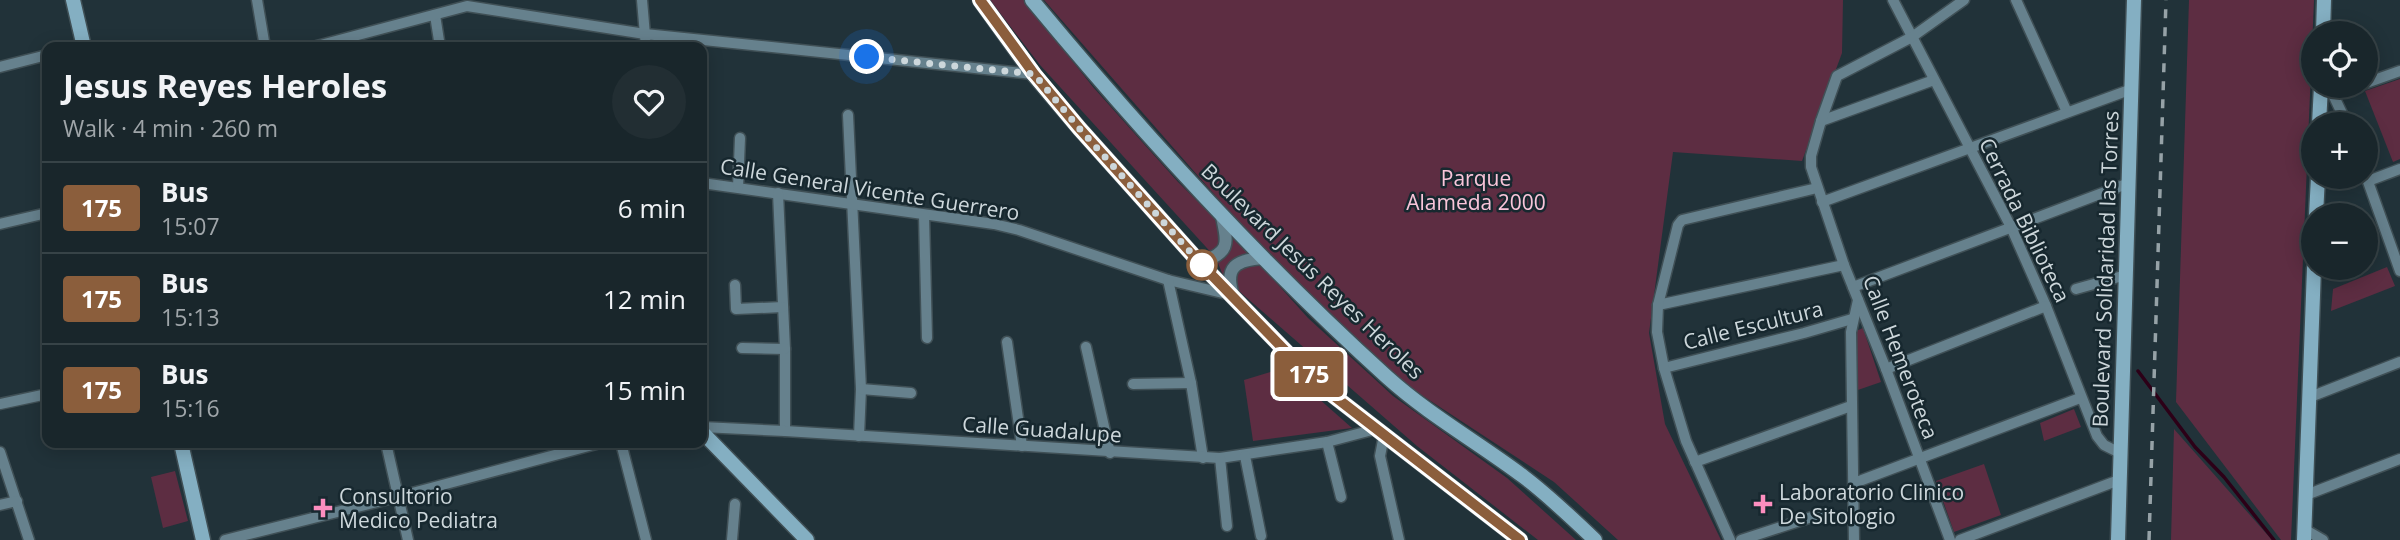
<!DOCTYPE html>
<meta charset="utf-8">
<style>
body{margin:0;font-family:"Open Sans",sans-serif;background:#222e33;color:#f1f3f6;height:100vh;display:flex;flex-direction:column;font-size:26px;white-space:nowrap}
*{box-sizing:border-box;margin:0}
p{font-size:23px;color:#9fa5a9}
.icon{flex:none;width:38px;height:38px;fill:none;stroke:currentColor;stroke-width:2;stroke-linecap:round;stroke-linejoin:round}
.map{position:relative;flex:1;overflow:hidden}
.panel{position:absolute;left:42px;top:42px;width:665px;height:406px;display:flex;flex-direction:column;background:#19262b;border-radius:14px;box-shadow:0 4px 18px #0003,0 0 0 2px #374347}
.panel>*{flex:none}
.badge{padding:0 14px;border-radius:5px;font-size:24px;line-height:46px}
.buttons{position:absolute;left:2301px;top:21px;display:grid;gap:14px}
.buttons a{display:grid;place-items:center;width:77px;height:77px;border-radius:50%;background:#19262b;box-shadow:0 4px 18px #0003,0 0 0 2px #374347;font-size:35px}
.you{position:absolute;width:35px;height:35px;margin:-18px;border:5px solid #fff;border-radius:50%;background:#1a73e8;box-shadow:0 0 0 10px #1a73e833}
.map>.badge{position:absolute;translate:-50% -50%;box-shadow:0 0 0 4px #fff}
.round{display:grid;place-items:center;flex:none;width:74px;height:74px;border-radius:37px;background:#222e33}
.overview{display:flex;align-items:center;justify-content:space-between;height:119px;padding:0 21px}
h1{font-size:33px;font-weight:700;line-height:52px}
ul{padding:0;list-style:none}
li{display:flex;align-items:center;gap:21px;height:91px;padding:0 21px;border-top:2px solid #374347}
li div{flex:1}
li b{display:block;font-size:26px}
li em{font-style:normal}
li .badge{min-width:77px;font-weight:700;text-align:center}
.map>svg:first-child{display:block}
</style>
<div class="map">
<svg width="2400" height="540" viewBox="0 0 2400 540">
<rect width="100%" height="100%" fill="#213239"/>
<g fill="#5d2d42">
<polygon points="990,0 1024,0 1093,87 1178,182 1247,250 1308,318 1393,396 1507,478 1576,540 1538,540 1417,446 1224,278 1216,258 1040,65"/>
<polygon points="1044,0 1843,0 1842,53 1802,161 1673,152 1649,333 1665,424 1721,540 1618,540 1554,482 1391,375 1248,233"/>
<polygon points="2189,0 2314,0 2291,540 2281,540 2176,402"/>
<polygon points="2400,79 2400,159 2393,162 2365,91"/>
<polygon points="2387,267 2395,286 2331,311 2333,289"/>
<polygon points="1863,328 1881,382 1855,391 1851,333"/>
<polygon points="1284,368 1352,428 1253,441 1244,380"/>
<polygon points="2074,409 2081,427 2044,441 2040,423"/>
<polygon points="2174,429 2272,540 2171,540"/>
<polygon points="1984,464 2001,515 1954,532 1936,481"/>
<polygon points="175,471 188,521 163,528 151,477"/>
</g>
<g fill="none" stroke-linecap="round" stroke-linejoin="round">
<polyline stroke="#2c0017" stroke-width="3.5" points="2138,371 2195,447 2224,477 2274,540"/>
<g stroke="#405056" stroke-width="13">
<g id="minor">
<polyline points="257,0 265,47"/>
<polyline points="642,0 646,47"/>
<polyline points="1893,0 2011,227 2046,306 2097,436 2104,445 2120,453"/>
<polyline points="2016,0 2067,112"/>
<polyline points="435,15 440,47"/>
<polyline points="313,47 467,6 645,34 1033,74"/>
<polyline points="0,67 47,55"/>
<polyline points="2366,83 2400,71"/>
<polyline points="2329,86 2347,124"/>
<polyline points="2335,95 2359,86"/>
<polyline points="848,115 861,389 859,436"/>
<polyline points="1821,121 1934,80"/>
<polyline points="2366,176 2400,271"/>
<polyline points="2368,181 2400,169"/>
<polyline points="702,183 994,224 1019,230 1168,280 1231,295"/>
<polyline points="738,187 740,138"/>
<polyline points="778,193 785,349 785,431"/>
<polyline points="1822,202 2132,89"/>
<polyline points="924,215 927,338"/>
<polyline points="0,224 47,213"/>
<polyline points="1168,280 1191,383 1203,458"/>
<polyline points="735,285 736,309 783,307"/>
<polyline points="1853,287 2129,183"/>
<polyline points="2076,289 2126,275"/>
<polyline points="1658,305 1844,265"/>
<polyline points="1007,342 1022,446"/>
<polyline points="1086,347 1110,453"/>
<polyline points="742,348 785,349"/>
<polyline points="1664,368 1804,333 1852,319"/>
<polyline points="1886,369 2046,306"/>
<polyline points="1133,384 1191,383"/>
<polyline points="861,389 911,393"/>
<polyline points="2310,397 2400,362"/>
<polyline points="0,404 47,394"/>
<polyline points="702,427 785,431 1220,458 1327,442 1376,429"/>
<polyline points="1384,435 1380,456 1399,540"/>
<polyline points="1327,442 1341,497"/>
<polyline points="386,443 408,540"/>
<polyline points="621,443 646,540"/>
<polyline points="0,452 29,540"/>
<polyline points="1245,456 1261,536"/>
<polyline points="1220,458 1227,526"/>
<polyline points="1695,462 1851,406"/>
<polyline points="1854,483 2080,398"/>
<polyline points="2306,495 2400,459"/>
<polyline points="0,505 17,501"/>
<polyline points="2304,529 2323,540"/>
<polyline points="225,540 397,497 600,443"/>
<polyline points="732,540 735,504"/>
<polyline points="1730,540 1686,441 1664,368 1657,332 1658,305 1678,225 1682,220 1817,188"/>
<polyline points="1741,540 1821,514"/>
<polyline points="1854,540 1851,332 1858,300"/>
<polyline points="1950,540 1886,369 1844,265 1811,167 1811,156 1821,121 1837,76 1912,37 1964,0"/>
<polyline points="1960,540 2119,480"/>
</g>
</g>
<g stroke="#405056" stroke-width="15">
<g id="tertiary">
<path d="M1200,263C1230,252 1228,245 1222,217"/>
<path d="M1233,295C1224,267 1236,260 1263,258"/>
</g>
</g>
<g stroke="#405056" stroke-width="17">
<g id="secondary">
<polyline points="73,0 84,47"/>
<polyline points="980,0 1033,74 1079,128 1200,263 1301,367 1330,393 1520,540"/>
<path d="M1032,0C1142,133 1259,261 1387,377C1429,415 1479,443 1524,477C1549,496 1572,518 1595,540"/>
<polyline points="2323,33 2324,0"/>
<polyline points="2319,124 2321,86"/>
<polyline points="2316,215 2318,177"/>
<polyline points="702,432 807,540"/>
<polyline points="181,443 203,540"/>
<polyline points="2118,540 2134,0"/>
<polyline points="2304,540 2314,268"/>
</g>
</g>
<use href="#minor" stroke="#66818d" stroke-width="10"/>
<use href="#tertiary" stroke="#66818d" stroke-width="12"/>
<use href="#secondary" stroke="#84afc2" stroke-width="14"/>
<polyline stroke="#96a2a7" stroke-width="3.5" stroke-dasharray="9 9" stroke-linecap="butt" points="2149,540 2166,0"/>
</g>
<g fill="none" stroke-linecap="round" stroke-linejoin="round">
<g stroke="#fff" stroke-width="16">
<polyline id="line" points="980,0 1034,74 1079,128 1200,263 1301,367 1330,393 1520,540"/>
</g>
<use href="#line" stroke="#8b5e3c" stroke-width="10"/>
<polyline stroke="#cdd7db" stroke-width="7" stroke-dasharray="0 12.6" points="867,57 1034,74 1079,128 1202,265"/>
</g>
<circle fill="#fff" stroke="#8b5e3c" stroke-width="3.5" cx="1202" cy="265" r="14"/>
<g fill="#fd8ebf" stroke="#17282f" stroke-width="2.5">
<path d="M1759.5 493.5h7v7h7v7h-7v7h-7v-7h-7v-7h7z"/>
<path d="M319.5 497.5h7v7h7v7h-7v7h-7v-7h-7v-7h7z"/>
</g>
<g text-anchor="middle" dominant-baseline="central" stroke-width="5" stroke-linejoin="round" paint-order="stroke">
<g font-size="21" fill="#fac5da" stroke="#17282f">
<text x="1476" y="178">Parque<tspan x="1476" dy="24">Alameda 2000</tspan></text>
</g>
<g font-size="21" fill="#cdd7db" stroke="#17282f">
<text transform="translate(870 189) rotate(9)">Calle General Vicente Guerrero</text>
<text transform="translate(2025 220) rotate(64)">Cerrada Biblioteca</text>
<text transform="translate(2105 269) rotate(-88)">Boulevard Solidaridad las Torres</text>
<text transform="translate(1313 271) rotate(44)">Boulevard Jesús Reyes Heroles</text>
<text transform="translate(1753 325) rotate(-14)">Calle Escultura</text>
<text transform="translate(1901 357) rotate(69)">Calle Hemeroteca</text>
<text transform="translate(1042 429) rotate(4)">Calle Guadalupe</text>
</g>
<g font-size="21" fill="#cdd7db" stroke="#17282f" text-anchor="start">
<text x="1779" y="492">Laboratorio Clinico<tspan x="1779" dy="24">De Sitologio</tspan></text>
<text x="339" y="496">Consultorio<tspan x="339" dy="24">Medico Pediatra</tspan></text>
</g>
</g>
</svg>
<div class="buttons">
<a><svg class="icon" aria-label="locate" viewBox="0 0 24 24"><circle cx="12" cy="12" r="6"/><path d="M12 2v4M12 18v4M2 12h4M18 12h4"/></svg></a>
<a>+</a>
<a>−</a>
</div>
<div class="you" style="left:867px;top:57px"></div>
<b class="badge" style="left:1309px;top:374px;background:#8b5e3c;color:#fff">175</b>
<section class="panel">
<div class="overview"><div><h1>Jesus Reyes Heroles</h1><p>Walk · 4 min · 260 m</p></div><a class="round"><svg class="icon" aria-label="heart" viewBox="0 0 24 24"><path d="M12 20l-8-8c-3-5 5-10 8-4 3-6 11-1 8 4z"/></svg></a></div>
<ul>
<li><span class="badge" style="background:#8b5e3c;color:#fff">175</span><div><b>Bus</b><p>15:07</p></div><em>6 min</em></li>
<li><span class="badge" style="background:#8b5e3c;color:#fff">175</span><div><b>Bus</b><p>15:13</p></div><em>12 min</em></li>
<li><span class="badge" style="background:#8b5e3c;color:#fff">175</span><div><b>Bus</b><p>15:16</p></div><em>15 min</em></li>
</ul>
</section>
</div>
